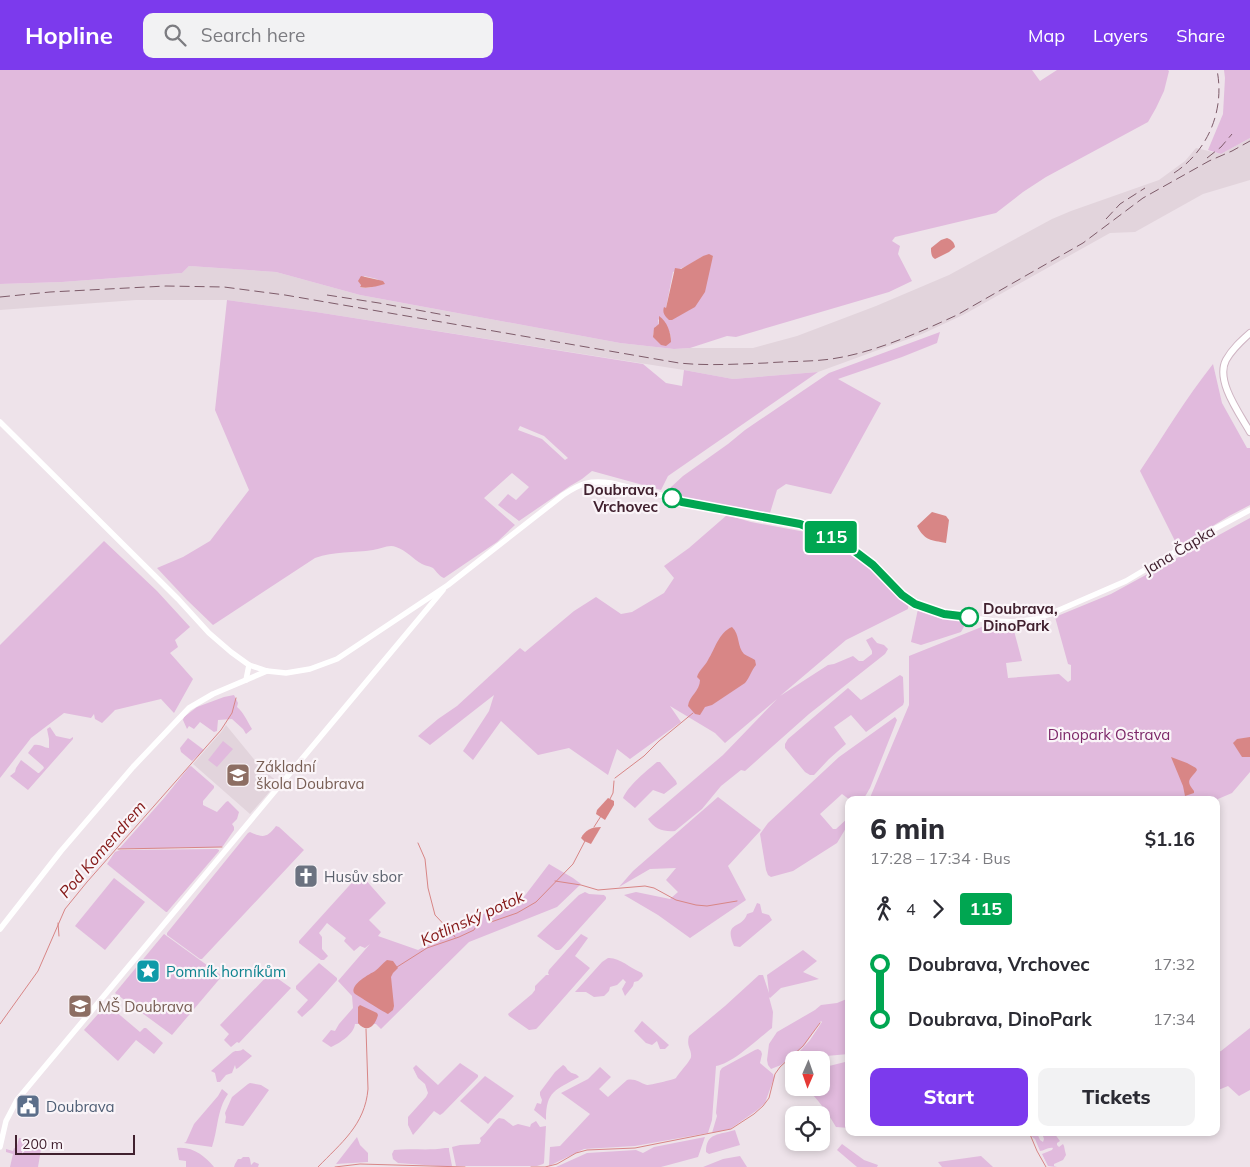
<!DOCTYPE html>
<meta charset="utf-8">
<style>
body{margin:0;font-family:Mulish,sans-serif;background:#f2f2f3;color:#2b2b33;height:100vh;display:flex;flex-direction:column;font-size:19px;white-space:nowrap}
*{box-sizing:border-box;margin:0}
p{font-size:16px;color:#7c7c81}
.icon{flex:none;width:28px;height:28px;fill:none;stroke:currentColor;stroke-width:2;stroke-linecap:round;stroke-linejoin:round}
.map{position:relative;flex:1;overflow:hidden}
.panel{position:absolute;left:845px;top:726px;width:375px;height:340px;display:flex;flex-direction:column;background:#fff;border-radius:10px;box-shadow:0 2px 8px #0003}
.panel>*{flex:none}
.badge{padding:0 10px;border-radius:4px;font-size:18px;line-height:32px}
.needle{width:32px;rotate:182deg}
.controls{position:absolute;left:785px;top:981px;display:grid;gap:10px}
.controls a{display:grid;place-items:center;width:45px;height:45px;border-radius:10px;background:#fff;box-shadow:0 2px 8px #0003;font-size:25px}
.scale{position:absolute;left:15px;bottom:12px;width:120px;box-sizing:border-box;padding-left:5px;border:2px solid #41212f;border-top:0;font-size:14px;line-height:18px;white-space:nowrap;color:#41212f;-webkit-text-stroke:4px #faf4f8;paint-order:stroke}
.map>.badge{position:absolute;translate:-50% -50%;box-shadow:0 0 0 2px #fff}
.legs{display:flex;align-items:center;gap:8px;height:55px;padding:0 25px;font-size:16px}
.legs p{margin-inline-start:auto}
.head{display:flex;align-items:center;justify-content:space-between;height:85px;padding:0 25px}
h1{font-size:28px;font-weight:800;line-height:38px}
.button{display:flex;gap:10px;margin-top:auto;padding:10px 25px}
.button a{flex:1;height:58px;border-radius:10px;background:#7c3aed;color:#fff;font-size:20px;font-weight:800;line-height:58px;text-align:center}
.button a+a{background:#f2f2f3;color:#2b2b33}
ul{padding:0 25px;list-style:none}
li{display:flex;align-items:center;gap:18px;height:55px;font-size:19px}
li i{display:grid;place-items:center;width:8px;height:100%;margin:0 6px;background:currentColor}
li i::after{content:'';width:12px;height:12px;margin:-6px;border:4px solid;border-radius:50%;background:#fff}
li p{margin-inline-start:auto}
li:first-child i{background:linear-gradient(#0000 50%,currentColor 0)}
li:last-child i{background:linear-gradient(currentColor 50%,#0000 0)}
header{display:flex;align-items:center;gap:30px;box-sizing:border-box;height:70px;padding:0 25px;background:#7c3aed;color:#fff}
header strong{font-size:24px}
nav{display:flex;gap:28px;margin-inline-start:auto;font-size:18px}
.search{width:350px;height:45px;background:#f2f2f3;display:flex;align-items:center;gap:12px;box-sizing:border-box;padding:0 18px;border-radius:10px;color:#7c7c81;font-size:19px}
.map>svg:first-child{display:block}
</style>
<header>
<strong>Hopline</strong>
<div class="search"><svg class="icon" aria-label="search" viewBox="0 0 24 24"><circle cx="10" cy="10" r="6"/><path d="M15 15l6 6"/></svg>Search here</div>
<nav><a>Map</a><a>Layers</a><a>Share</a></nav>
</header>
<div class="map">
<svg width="1250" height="1097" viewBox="0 0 1250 1097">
<rect width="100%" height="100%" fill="#eee3ea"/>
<g fill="#e2d4dc">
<polygon points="1250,68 1250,110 1203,124 1135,162 1110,163 963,245 922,264 818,302 733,309 684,300 316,242 227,230 136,230 0,240 0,214 62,212 182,203 189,196 276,202 360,225 620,273 674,279 690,278 753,278 797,266 876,236 949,205 1052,149 1071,141 1159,110 1185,91 1196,78 1221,84"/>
<polygon points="226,655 262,699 278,712 250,744 193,694 222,661"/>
</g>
<g fill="#e1badd" fill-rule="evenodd">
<path d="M0,0H1032L1040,11L1057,0H1168L1169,1L1164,21L1156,38L1148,52L1046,107L1023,122L996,143L895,167L892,171L900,176L898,184L912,211L889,222L736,267L727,266L690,278L674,279L620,273L360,225L276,202L189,196L182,203L62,212L0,214ZM703,186H713L697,233L689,240L669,250L666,238L673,202L689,195ZM364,206L377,209L383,214C375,215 369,220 360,217ZM658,249L670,263L671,270L653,265L655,257L659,255Z"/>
<polygon points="1224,0 1250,0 1250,68 1221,84 1208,80 1223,44 1225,8"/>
<path d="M227,230L316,242L643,294L666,313L682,316L684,300L733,309L818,302L668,406L661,420L592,401L582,409L570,416L519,451L498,435L508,424L516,430L529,417L512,403L484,428L515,455L497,472L444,508C439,506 437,502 433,498C429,496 426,496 422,494C413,489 406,480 396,477C389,474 381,479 373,480C354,483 334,481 315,488L213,555L187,530L157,498L183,487L210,471L249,420L215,340ZM520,356L544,366L568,388L565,390L542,369L518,360Z"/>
<polygon points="940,262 937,273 902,287 838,309 881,333 831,424 786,414 777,420 770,443 677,427 670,418 683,406 728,374 745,360 829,303"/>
<path d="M1213,294L1222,333L1247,378H1250V435L1229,446L1178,477L1140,401C1164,365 1186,328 1213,294Z"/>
<path d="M727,445L751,452L811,463L838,473L860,488L909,531L908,539L846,570L780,626L828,595L834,594L853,586L859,591H863L872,584V581L866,570L872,567L877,573L884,575L888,579L885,584L809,644L745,701L741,700L721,716L702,739L675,761C664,762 654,759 648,749L723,685L777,629L725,673L715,663L670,636L681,652L630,689L617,679L608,705L569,678L538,685L501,651L473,690L463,681L489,641L494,625L430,675L418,666L438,649L457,636L520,578L525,582L574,541L596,527L621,544L632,542L664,523L674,508L664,496L689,478Z"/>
<polygon points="1250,448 1250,702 1232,723 1218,729 1216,738 1216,730 869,730 909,635 909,586 989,554 1013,557 1022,591 1006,593 1008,608 1059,604 1068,612 1071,610 1071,595 1068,594 1055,547 1111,524"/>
<polygon points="104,471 157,521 190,557 175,570 178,577 170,583 193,609 174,643 161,629 115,640 102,653 95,649 94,644 91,648 64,643 31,668 0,708 0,575"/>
<polygon points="918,539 966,553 961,562 921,575 911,572"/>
<polygon points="900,605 903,607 904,632 903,635 866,662 851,645 834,657 846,674 829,689 814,705 810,705 805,702 785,678 785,674 788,669 848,618 861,630"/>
<path d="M234,625L238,633L237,637C244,643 247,651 252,659L246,664L243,659L232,649L218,650L217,661L214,662L200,652L194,659L189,656L187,659L183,650L184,647L197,637L224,627Z"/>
<polygon points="895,647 897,650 870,718 863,730 850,730 842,724 820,744 833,759 836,759 849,747 849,753 837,773 793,801 771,807 768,805 766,800 760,764 768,753 839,687"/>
<path d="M50,657L56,666L70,669L73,667V669L28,720L10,706L15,702L16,698L21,690L38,703H39L44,698L43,696L28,683L34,675C41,674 44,678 49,678V669L47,659Z"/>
<polygon points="188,668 204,680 192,691 181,682 180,678"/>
<polygon points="223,671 233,679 217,697 208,690"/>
<path d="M657,692H660L676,711L677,714L664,724L653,720L635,738L623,728C628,716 646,701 657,692Z"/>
<polygon points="191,696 214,716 214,718 203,731 203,735 217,742 226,732 228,731 239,742 237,749 232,754 234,757 234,760 223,776 221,777 119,779 165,727 189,697"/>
<polygon points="718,727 761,760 728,796 746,830 690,868 658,845 624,825 636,822 670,829 678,822 666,810 676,798 650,799 619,817 633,801"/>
<path d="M276,756L279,757L304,780L303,781L202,889H200L167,865V863L248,763L250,762C263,768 267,768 276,756Z"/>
<polygon points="217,779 219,780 219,781 167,842 166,842 107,794 115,782 120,780"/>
<path d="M549,794L573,808L581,814L557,837L469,872L381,959L376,954H355C354,964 340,973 331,977L322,971L331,960L335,961L339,954L353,938L352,926L338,911L370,874L365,878L360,876L354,881L344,871L346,868L327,853L319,863L322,867V879L328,886L324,890H321L299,873V871L357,807L362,806L364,808L386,833L369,850L381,862L378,866L418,880L500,835L517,836Z"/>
<polygon points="114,808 145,832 105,880 75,856"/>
<polygon points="585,822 589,824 604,825 606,827 606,829 561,879 559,880 556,880 537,866 579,825"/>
<path d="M757,833L760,834L762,843L769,845L772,850L740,877L734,876C723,850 742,860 747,844L753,842Z"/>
<polygon points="164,864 222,906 172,965 115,923"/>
<polygon points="581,864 588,868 575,886 590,898 539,956 536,959 529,960 509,946 508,944 532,924 535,920 535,916 546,905 549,905 548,903 549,900"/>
<path d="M803,880L817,891L803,902L819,909L781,918L770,928L769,927L773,942L772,958C758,969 732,994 716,996L712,1050L708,1063L635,1076L584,1079L549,1096L550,1077L560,1076L590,1044L561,1023L588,1009L600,997L611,1007L599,1019L608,1027L627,1010C635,1008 640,1013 647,1015C651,1015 672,1010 676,1008C679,1003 691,990 691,987C692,979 686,977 689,966L725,936L759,905H763L769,923L767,905Z"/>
<path d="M608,888C619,887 630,898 640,902L642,903L643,906L638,911L634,912L633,916L625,926L622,919L626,912L623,909L617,915L610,917L609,921L604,926L594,927L586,922H575L602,892Z"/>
<polygon points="319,893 337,908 337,910 312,938 302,947 297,942 308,930 296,919 296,916"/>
<polygon points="270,903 291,918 239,973 237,972 231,977 224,970 229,964 220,955"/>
<polygon points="849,928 849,984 826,986 817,990 794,990 794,1001 788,1002 785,1000 791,991 810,970 822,952 821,951 804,976 781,995 771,999 768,995 767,990 769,974 777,962 815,940 821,935 837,933"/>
<polygon points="106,935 108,935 140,962 144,958 146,958 163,973 154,984 136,970 118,991 84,960"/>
<polygon points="642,951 669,975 665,979 660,979 657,971 652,975 646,973 634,961"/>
<polygon points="1250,958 1250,1020 1239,1026 1228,1016 1216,1021 1216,983 1221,981"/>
<path d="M243,979L252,986L238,998L236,999L235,995L232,1003L226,1005L220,1012H217L215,1003L211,1001L233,982C236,980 240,982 243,979Z"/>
<polygon points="758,979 761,981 762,984 760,993 773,1004 774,1008 765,1033 756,1041 730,1059 712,1063 717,1046 716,1043 720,1001 722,998 755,980"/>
<path d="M849,991V1058L836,1057C826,1040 820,1032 806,1018H821V998Z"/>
<polygon points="460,993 478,1005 478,1007 443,1043 440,1045 434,1041 413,1065 408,1055 408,1047 426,1027 428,1023 425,1014 418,1008 413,998 416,995 438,1015"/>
<path d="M563,995C567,997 566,999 569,1001C573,1005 575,1002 579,1007C556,1020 546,1020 546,1050L534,1040L537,1033L541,1034L542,1030L540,1025V1022L555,1002Z"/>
<polygon points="485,1006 514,1026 488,1054 460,1031"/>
<polygon points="250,1013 261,1015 269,1020 244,1055 243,1056 225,1053 226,1047 225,1043 232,1027 248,1014"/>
<path d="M222,1019L228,1024C217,1039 218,1060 212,1077L184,1073L186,1072L194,1054L218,1026Z"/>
<path d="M499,1048L504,1049L513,1056L518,1054L530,1057L531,1054L536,1051L540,1057L546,1056L544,1093L543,1094L537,1096H456L452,1077L460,1075L479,1074L481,1071L480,1068C488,1062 491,1054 499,1048Z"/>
<path d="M735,1060L740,1075L709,1084L706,1082C706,1062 720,1065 735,1060Z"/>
<path d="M1030,1063H1037L1040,1070L1043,1072L1044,1069L1042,1063H1054L1060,1071L1057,1073V1075L1059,1077L1063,1074L1064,1076L1065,1081L1066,1085L1063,1090L1054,1094V1096L1057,1097L1048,1096L1042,1084L1052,1080L1053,1078C1048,1077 1044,1081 1040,1081L1035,1069L1031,1066Z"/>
<polygon points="357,1067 360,1075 368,1083 368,1092 336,1094"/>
<polygon points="705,1067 698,1087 661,1097 556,1097 587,1083 636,1080 643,1083 654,1077"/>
<polygon points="19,1068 20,1068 41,1079 38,1097 10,1097 13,1084 6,1082 6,1079 13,1081 14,1078 16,1079"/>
<polygon points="842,1074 864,1090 878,1095 877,1097 857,1097 837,1080"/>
<path d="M177,1078C192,1076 205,1086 214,1097H186V1091L179,1090Z"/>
<path d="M445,1078H449V1080L452,1096L451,1097L398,1093L393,1089L392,1084L394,1080C411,1078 428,1081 445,1078Z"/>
<polygon points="740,1086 747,1097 703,1097 723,1089"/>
<polygon points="981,1086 993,1097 942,1097 938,1092"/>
<polygon points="243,1087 249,1087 250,1089 251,1095 254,1092 259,1094 258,1097 234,1097 235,1094 238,1089 241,1089"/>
</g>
<g fill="#d88686">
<path d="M947,168C952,170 954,172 955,177L949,182L935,189C931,187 931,182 931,178L941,170Z"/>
<path d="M709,184L713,186L705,222L695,237L672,250H669C665,246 662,243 664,237L666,238L675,198L681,199L703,186Z"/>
<path d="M361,206L383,211L385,214C377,216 368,219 360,217L361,215L358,211Z"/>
<path d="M659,246C667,251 671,263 671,272L666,276L661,275L653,267L654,258L659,254Z"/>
<path d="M932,442L946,446L949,450L946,473C931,470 925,471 917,456Z"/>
<path d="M732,557C740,564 737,577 744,584C747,586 752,588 755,590L756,595C751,601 750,607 745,613L712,635L705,637L700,645L695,644L688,636C689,626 700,621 700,610L697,607C699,600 705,596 708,590C715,579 719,562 732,557Z"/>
<polygon points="1250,667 1250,687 1242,687 1233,673 1237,669"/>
<path d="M1171,687L1187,693L1196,698L1197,700C1190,710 1185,710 1194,721V723L1185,726L1183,716Z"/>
<polygon points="608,728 614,731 614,735 605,750 596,744 597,740"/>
<path d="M601,757L591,774L584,771L581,768C585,760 592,757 601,757Z"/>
<path d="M387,890L393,891L398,898L393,903L391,907L394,936L393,940L388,944C384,942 356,925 354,923C350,914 370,904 375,901C379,898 383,893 387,890Z"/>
<path d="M360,935L377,943L378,945C375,956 367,964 358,953V937Z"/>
</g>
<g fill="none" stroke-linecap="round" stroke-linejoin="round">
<g stroke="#d88686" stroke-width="1">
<polyline points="615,708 644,686 659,671 693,643"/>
<polyline points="610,729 613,723 614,711"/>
<polyline points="594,757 601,746"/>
<polyline points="418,773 425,789 428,818 435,845 453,864 455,867"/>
<polyline points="118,779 222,777"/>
<polyline points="555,811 581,815 598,820 645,816 654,818 676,830 696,835 707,836 737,831"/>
<polyline points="491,852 517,843 536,832 573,794 585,771"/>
<polyline points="58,853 59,866"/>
<polyline points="397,897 427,878 459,867 474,860 475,858"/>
<polyline points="0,954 38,901 65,839 87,812 221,660 232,643 236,628"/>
<polyline points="1029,1062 1037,1081 1046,1097"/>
<path d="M318,1097C341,1073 365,1055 368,1019L366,959"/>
<polyline points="335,1097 360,1094 465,1097"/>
<polyline points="531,1097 545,1097 557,1094 576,1083 587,1080 635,1078 731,1059 754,1044 763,1036 769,1028 775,1004 780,997 803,976 820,953"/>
</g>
<g stroke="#cfb5c3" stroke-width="8">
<path id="secondary" d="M1250,263C1241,271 1232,279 1226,290C1215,311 1240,344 1250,362"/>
</g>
<g stroke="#fff" stroke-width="5.5">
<path d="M0,352L178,529L209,563L231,582L249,595L267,601L286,603L310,599L337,589L448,515L563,425C581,413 590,410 611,413L664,426L682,432L800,454L840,470L873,495L902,525L915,533L944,544L994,551L1015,552L1036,549L1050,544L1126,511L1205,464L1250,440"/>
<polyline points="246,610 249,595"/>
<polyline points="0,859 61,781 133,697 189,638 213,624 267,601"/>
<polyline points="0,1077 6,1051 17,1030 37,1006 443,520"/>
</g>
<use href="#secondary" stroke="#fff" stroke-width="6"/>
<g stroke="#7d5b69" stroke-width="1" stroke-dasharray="10 5" stroke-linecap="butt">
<polyline points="1207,88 1221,77 1232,64"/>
<path d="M1174,103C1208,81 1225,40 1217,0"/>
<polyline points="1106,149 1120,134 1145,118"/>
<polyline points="327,225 379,233 450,246"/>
<path d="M0,227L50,222L166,216L224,217L285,225L679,293C708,296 737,294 766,293C788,291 810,292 831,289C873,283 918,263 957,245L1083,173L1143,128L1209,91L1232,81L1250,71"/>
</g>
</g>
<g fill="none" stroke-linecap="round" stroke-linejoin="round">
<g stroke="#fff" stroke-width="11">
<polyline id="line-1" points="672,428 682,432 800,454 840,470 873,495 902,525 915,534 944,544 969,547"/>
</g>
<use href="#line-1" stroke="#00a651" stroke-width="8"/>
</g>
<defs>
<g id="school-square" transform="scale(1.25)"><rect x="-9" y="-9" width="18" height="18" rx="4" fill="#8d6e63" stroke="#faf4f8"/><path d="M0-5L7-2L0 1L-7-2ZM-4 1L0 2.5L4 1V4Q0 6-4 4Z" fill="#fff"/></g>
<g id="church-square" transform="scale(1.25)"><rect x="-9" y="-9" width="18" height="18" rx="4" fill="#6b7280" stroke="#faf4f8"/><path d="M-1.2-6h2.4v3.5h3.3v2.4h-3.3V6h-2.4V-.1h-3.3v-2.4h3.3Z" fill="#fff"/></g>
<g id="sight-square" transform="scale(1.25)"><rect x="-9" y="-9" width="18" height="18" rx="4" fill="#0f9aa8" stroke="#faf4f8"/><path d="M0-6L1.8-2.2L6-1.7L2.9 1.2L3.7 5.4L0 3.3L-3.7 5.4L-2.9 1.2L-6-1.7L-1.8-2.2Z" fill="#fff"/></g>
<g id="civic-square" transform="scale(1.25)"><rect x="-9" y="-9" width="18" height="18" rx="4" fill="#5c6f8a" stroke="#faf4f8"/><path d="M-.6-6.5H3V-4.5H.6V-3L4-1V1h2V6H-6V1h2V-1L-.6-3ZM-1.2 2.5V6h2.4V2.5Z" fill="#fff"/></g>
</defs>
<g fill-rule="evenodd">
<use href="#school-square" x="238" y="705"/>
<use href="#church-square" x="306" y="806"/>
<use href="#sight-square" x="148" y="901"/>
<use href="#school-square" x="80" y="936"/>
<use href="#civic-square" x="28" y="1036"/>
</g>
<g fill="#fff" stroke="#00a651" stroke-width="2.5">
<circle cx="672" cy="428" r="9"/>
<circle cx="969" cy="547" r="9"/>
</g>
<g text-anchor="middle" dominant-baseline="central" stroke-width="4.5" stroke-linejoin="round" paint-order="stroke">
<g font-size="15" font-weight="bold" fill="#41212f" stroke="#faf4f8" text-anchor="end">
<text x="658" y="419">Doubrava,<tspan x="658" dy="17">Vrchovec</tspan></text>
<text x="983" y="538" text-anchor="start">Doubrava,<tspan x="983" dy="17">DinoPark</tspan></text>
</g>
<g font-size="15" fill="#41212f" stroke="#faf4f8">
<text transform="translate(1179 480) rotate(-31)">Jana Čapka</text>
</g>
<g font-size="15" fill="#7c2768" stroke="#faf4f8">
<text x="1109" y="664">Dinopark Ostrava</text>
</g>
<g font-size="15" fill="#785e54" stroke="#faf4f8" text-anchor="start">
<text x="256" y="696">Základní<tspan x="256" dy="17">škola Doubrava</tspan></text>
<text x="98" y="936">MŠ Doubrava</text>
</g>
<g font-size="15" fill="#5b616d" stroke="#faf4f8" text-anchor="start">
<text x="324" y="806">Husův sbor</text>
</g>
<g font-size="15" fill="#0d838f" stroke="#faf4f8" text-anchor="start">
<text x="166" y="901">Pomník horníkům</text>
</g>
<g font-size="15" fill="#4e5e75" stroke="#faf4f8" text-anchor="start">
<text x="46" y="1036">Doubrava</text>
</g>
<g font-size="16" font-style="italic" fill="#831615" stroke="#faf4f8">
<text transform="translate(102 779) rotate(-49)">Pod Komendrem</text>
<text transform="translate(472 848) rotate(-24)">Kotlinský potok</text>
</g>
</g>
</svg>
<div class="controls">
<a><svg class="needle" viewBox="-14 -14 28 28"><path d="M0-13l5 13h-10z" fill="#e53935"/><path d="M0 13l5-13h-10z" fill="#7c7c81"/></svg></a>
<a><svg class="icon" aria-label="locate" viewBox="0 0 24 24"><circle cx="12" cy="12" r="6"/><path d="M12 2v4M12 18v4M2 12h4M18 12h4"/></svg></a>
</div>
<div class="scale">200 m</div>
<b class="badge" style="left:831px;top:467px;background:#00a651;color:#fff">115</b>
<section class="panel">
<div class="head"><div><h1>6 min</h1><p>17:28 – 17:34 · Bus</p></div><b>$1.16</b></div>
<div class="legs"><svg class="icon" aria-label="walk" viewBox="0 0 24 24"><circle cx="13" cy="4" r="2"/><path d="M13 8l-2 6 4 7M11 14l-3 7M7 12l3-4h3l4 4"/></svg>4<svg class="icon" aria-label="forward" viewBox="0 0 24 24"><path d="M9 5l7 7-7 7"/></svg><b class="badge" style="background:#00a651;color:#fff">115</b></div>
<ul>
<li><i style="color:#00a651"></i><b>Doubrava, Vrchovec</b><p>17:32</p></li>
<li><i style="color:#00a651"></i><b>Doubrava, DinoPark</b><p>17:34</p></li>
</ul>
<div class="button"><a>Start</a><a>Tickets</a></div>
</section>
</div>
